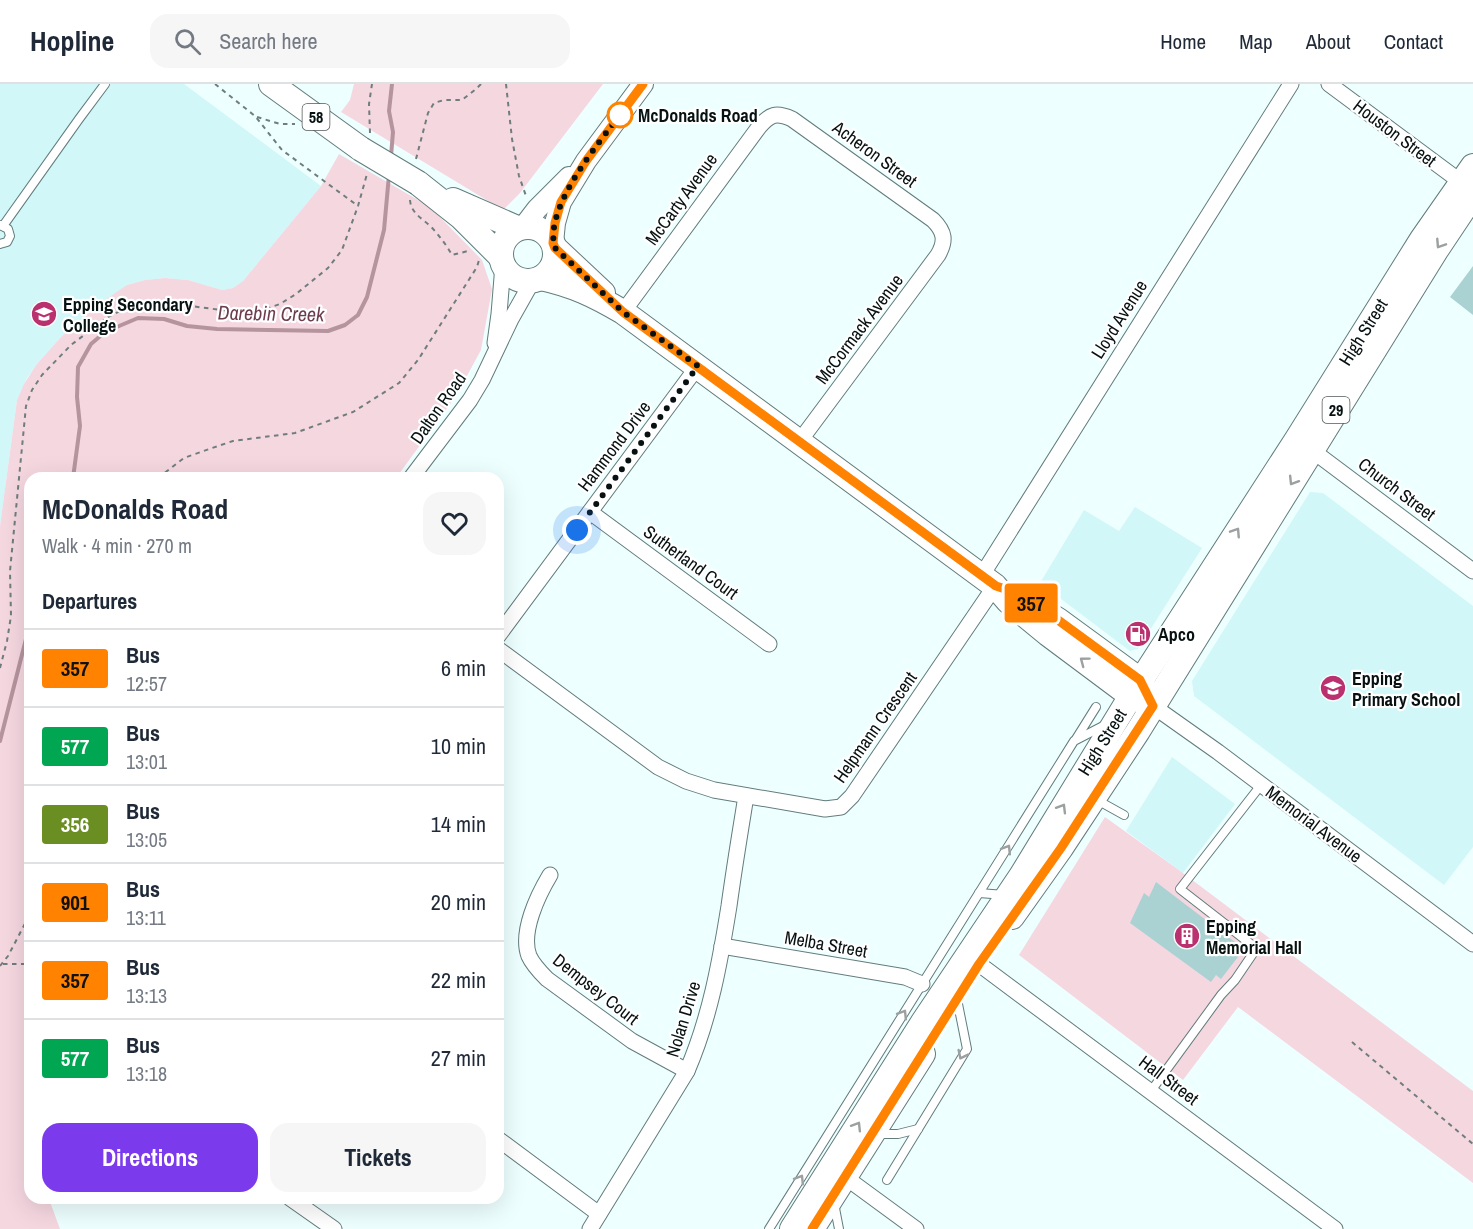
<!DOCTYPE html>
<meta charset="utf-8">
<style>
body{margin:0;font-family:"Archivo Narrow",sans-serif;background:#f6f6f7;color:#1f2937;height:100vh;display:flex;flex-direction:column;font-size:22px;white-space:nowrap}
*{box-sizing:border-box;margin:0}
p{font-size:20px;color:#747a83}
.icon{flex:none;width:33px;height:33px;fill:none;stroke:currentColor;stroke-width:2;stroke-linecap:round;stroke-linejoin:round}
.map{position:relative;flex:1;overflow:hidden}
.sheet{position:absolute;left:24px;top:388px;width:480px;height:732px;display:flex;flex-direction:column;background:#fff;border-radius:18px;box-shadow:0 6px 24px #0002}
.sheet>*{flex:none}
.badge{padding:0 12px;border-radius:4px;font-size:21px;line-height:39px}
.you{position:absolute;width:30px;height:30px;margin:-15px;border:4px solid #fff;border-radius:50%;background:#1a73e8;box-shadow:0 0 0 9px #1a73e833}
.map>.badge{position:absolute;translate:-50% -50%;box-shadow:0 0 0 3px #fff}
h2{padding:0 18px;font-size:22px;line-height:54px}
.round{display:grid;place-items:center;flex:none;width:63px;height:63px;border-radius:18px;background:#f6f6f7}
.head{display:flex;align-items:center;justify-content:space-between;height:102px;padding:0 18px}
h1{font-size:28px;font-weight:700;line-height:45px}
.cta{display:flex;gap:12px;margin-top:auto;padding:12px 18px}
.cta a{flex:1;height:69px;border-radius:18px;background:#7c3aed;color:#fff;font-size:24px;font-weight:700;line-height:69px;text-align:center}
.cta a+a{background:#f6f6f7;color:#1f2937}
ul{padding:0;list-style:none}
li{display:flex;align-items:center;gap:18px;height:78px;padding:0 18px;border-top:2px solid #e0e1e3}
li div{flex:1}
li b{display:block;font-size:22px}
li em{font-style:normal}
li .badge{min-width:66px;font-weight:700;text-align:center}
header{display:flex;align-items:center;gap:36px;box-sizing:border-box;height:84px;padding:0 30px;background:#fff;border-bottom:2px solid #e0e1e3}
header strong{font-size:28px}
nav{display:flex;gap:33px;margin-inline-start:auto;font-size:21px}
.search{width:420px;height:54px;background:#f6f6f7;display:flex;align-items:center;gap:15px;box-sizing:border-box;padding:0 21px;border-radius:18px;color:#747a83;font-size:22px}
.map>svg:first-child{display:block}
</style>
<header>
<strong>Hopline</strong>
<div class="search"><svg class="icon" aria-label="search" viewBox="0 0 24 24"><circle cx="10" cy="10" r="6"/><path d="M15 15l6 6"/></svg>Search here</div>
<nav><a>Home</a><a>Map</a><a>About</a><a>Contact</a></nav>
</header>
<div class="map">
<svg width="1473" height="1145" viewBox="0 0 1473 1145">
<rect width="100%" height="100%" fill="#eff"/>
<g fill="#d1f7f8">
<polygon points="0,0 184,0 321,102 243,197 233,204 222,206 188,196 165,194 145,196 127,201 61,253 36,281 27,294 17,316 0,442"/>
<polygon points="1310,408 1323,409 1473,522 1473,763 1444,801 1194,612 1192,597"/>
<polygon points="1135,423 1202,464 1138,565 1130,567 1040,499 1084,426 1119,447"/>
<polygon points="1172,673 1235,720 1183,789 1126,747"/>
</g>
<g fill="#f5d7e0">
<polygon points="354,0 603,0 520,109 503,126 341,28 350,16"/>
<polygon points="339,70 430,123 482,176 492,205 481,266 456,312 396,394 30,394 30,1114 49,1115 60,1145 0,1145 0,442 17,316 24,300 36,281 61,253 77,240 99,220 127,201 145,196 165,194 188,196 222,206 233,204 243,197 321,102"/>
<polygon points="1105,733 1183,789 1473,1007 1473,1099 1238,923 1183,996 1019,871"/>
</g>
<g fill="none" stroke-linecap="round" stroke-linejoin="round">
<g stroke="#b5949e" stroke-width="4">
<polyline points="391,72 393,48 389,27 392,0"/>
<polyline points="73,394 80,342 77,313 78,283 91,260 105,248 138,234 164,235 187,242 217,245 328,247 345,241 358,231 367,213 384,146 389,91"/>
<polyline points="0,657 26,555 30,532"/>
</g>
</g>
<g fill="#aad2d3">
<polygon points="1473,182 1473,231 1450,213"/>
<polygon points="1156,798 1244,865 1221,895 1216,891 1211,898 1130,839 1144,809 1149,813"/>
</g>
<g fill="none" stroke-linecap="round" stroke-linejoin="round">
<g stroke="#637c7c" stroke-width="10">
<g id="service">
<polyline points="0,141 8,145 10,152 7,158 0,160"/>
<polyline points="3,142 79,35 105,0"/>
<polyline points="1076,655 1096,623"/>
<polyline points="1097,716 1124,731"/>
<polyline points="979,809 1005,811"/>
<polyline points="1151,1007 1221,911 1235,896 1254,868 1252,861 1180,805 1261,701"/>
<polyline points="878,1050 898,1050 918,1045"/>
<polyline points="887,1096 967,965 957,915"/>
<polyline points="834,1119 839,1145"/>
<polyline points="769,1145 1074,657 1105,641"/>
</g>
</g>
<g stroke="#637c7c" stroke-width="17">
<g id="minor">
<polyline points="1329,0 1461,98"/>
<path d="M623,228L759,43C770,30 776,28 792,35L933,136C945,148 946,157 938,171L799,358"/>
<polyline points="495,259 499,230 503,181"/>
<polyline points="1305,361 1473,487"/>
<polyline points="411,394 470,316 482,296 511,235 533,196"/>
<polyline points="590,428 769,560"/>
<polyline points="982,491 1291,0"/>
<polyline points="498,552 698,282"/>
<polyline points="498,565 658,683 686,697 714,706 825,725 841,723 852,712 995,502"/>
<polyline points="1153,622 1218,668 1473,860"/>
<path d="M550,791C538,811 520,848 529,872C533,881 540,888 547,895L632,957L687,987"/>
<polyline points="722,862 905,893 922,900"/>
<polyline points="979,880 1335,1145"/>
<polyline points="498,1055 599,1130"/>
<polyline points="845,1093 916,1145"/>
<polyline points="290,1114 334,1145"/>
<path d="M590,1145L687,987C710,934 720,878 729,822C734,785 740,749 746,712"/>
</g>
</g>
<g stroke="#637c7c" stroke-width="22">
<g id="tertiary">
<polyline points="524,142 537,125 569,93"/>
<polyline points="553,159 555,139 561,118 586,77 643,0"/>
</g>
</g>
<g stroke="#637c7c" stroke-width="26">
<g id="primary">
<polyline points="271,0 361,65"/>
<polyline points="418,99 461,133 500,172"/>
<polyline points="453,116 517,144"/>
<circle cx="528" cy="170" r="27"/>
<polyline points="555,164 603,209"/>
<path d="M541,194C573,201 594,211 623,228L995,502L1008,517L1048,550L1131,612L1145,619"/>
<polyline points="1029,518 1058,536 1140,596 1147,609"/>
<polyline points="1012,833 1061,764 1138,647 1437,165 1473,111"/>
<polyline points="792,1145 923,938 1021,792 1131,612 1297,355 1422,155 1473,82"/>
<polyline points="812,1145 923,970"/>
</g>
</g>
<g stroke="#707d7d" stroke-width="2" stroke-dasharray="4.5 4.5" stroke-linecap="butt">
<polyline points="215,0 255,32 282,66 358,122"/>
<polyline points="506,0 512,55 519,92 526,112"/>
<polyline points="257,33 280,40 295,40"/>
<polyline points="370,49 369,20 372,0"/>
<polyline points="416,75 428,29 434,19 444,16 462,16 476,5 481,0"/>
<path d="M410,116C411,131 426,136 434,146C441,154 447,162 452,171L468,167"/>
<polyline points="158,394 184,374 212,364 233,357 295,349 353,328 399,299 418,276 477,183 479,176"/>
<polyline points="0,584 7,557 11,532 10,487 26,322 32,306 42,291 71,261 108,233 126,224 146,220 167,219 245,229 263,226 280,220 296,210 328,184 342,166 358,122 367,90"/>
<polyline points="3,880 30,880"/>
<polyline points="0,882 8,872 30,830"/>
<polyline points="1352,958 1473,1060"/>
</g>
<use href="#service" stroke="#fff" stroke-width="8"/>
<use href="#minor" stroke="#fff" stroke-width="15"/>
<use href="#tertiary" stroke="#fff" stroke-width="20"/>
<use href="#primary" stroke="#fff" stroke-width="24"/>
<g stroke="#637c7c" stroke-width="26" stroke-linecap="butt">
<polyline id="primary-bridge" points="361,65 418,99"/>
</g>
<use href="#primary-bridge" stroke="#fff" stroke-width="24"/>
</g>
<defs><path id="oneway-chevron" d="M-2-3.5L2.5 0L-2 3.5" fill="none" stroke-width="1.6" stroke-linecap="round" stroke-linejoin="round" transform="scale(1.5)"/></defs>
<g stroke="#9ca0a0">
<use href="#oneway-chevron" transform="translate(1440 160) rotate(123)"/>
<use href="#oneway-chevron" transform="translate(1293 397) rotate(122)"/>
<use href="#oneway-chevron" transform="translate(1236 448) rotate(-57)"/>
<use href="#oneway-chevron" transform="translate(1084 577) rotate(-143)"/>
<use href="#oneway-chevron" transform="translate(1062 724) rotate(-59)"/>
<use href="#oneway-chevron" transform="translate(1007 765) rotate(-58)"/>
<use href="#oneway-chevron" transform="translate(903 930) rotate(-58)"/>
<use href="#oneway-chevron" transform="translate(962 971) rotate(116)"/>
<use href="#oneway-chevron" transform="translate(857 1042) rotate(-58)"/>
<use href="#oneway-chevron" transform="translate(800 1095) rotate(-58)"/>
</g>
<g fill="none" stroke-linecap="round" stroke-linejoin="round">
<g stroke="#fff" stroke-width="14">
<polyline id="line" points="643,0 586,77 561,118 555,139 553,159 555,164 623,228 996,502 1014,508 1058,536 1140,596 1153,622 1061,764 979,880 812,1145"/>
</g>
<use href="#line" stroke="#ff8200" stroke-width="9"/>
<path stroke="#071111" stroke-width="6" stroke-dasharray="0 10.8" d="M577,446L698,282L623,228L555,164C543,125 598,60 620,31"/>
</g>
<defs>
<g id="school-disc" transform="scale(1.35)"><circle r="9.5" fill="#ba316f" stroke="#fff"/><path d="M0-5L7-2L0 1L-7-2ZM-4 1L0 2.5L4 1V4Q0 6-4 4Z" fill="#fff"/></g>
<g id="fuel-disc" transform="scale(1.35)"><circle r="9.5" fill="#ba316f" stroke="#fff"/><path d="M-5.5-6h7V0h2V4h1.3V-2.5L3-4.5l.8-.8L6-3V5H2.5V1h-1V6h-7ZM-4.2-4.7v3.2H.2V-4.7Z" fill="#fff"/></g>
<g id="building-disc" transform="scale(1.35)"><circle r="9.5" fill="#ba316f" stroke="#fff"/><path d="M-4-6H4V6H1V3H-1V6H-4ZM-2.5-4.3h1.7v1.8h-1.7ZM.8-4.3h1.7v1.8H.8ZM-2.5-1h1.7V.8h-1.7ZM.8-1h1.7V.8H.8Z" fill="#fff"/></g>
</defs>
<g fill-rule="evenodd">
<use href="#school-disc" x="44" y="230"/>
<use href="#fuel-disc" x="1138" y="550"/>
<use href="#school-disc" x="1333" y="604"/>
<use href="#building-disc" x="1187" y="852"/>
</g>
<circle fill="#fff" stroke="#ff8200" stroke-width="3" cx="620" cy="31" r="12"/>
<g text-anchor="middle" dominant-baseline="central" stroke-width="4.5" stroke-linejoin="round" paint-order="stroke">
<g fill="#fff" stroke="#515858" stroke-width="1.5">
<rect x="302.5" y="20" width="27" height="26" rx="4.5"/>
<rect x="1322.5" y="313" width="27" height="26" rx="4.5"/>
</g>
<g font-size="16" font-weight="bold" fill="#071111">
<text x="316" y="33">58</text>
<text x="1336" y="326">29</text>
</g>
<g font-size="18" font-weight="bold" fill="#071111" stroke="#fff" text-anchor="start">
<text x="638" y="31">McDonalds Road</text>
</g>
<g font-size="18" fill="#071111" stroke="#fff">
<text transform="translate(1395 49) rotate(37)">Houston Street</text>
<text transform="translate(875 70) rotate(36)">Acheron Street</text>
<text transform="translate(681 115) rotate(-54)">McCarty Avenue</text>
<text transform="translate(1119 235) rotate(-58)">Lloyd Avenue</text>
<text transform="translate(859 245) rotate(-53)">McCormack Avenue</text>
<text transform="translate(1363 248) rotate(-58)">High Street</text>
<text transform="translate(438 324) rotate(-55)">Dalton Road</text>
<text transform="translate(614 362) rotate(-53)">Hammond Drive</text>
<text transform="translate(1397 405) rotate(37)">Church Street</text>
<text transform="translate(691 478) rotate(36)">Sutherland Court</text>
<text transform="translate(875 643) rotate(-55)">Helpmann Crescent</text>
<text transform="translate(1102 658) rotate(-58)">High Street</text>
<text transform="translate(1314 740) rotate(37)">Memorial Avenue</text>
<text transform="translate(826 860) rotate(10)">Melba Street</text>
<text transform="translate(596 905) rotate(38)">Dempsey Court</text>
<text transform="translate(683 935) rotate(-73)">Nolan Drive</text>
<text transform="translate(1169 996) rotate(37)">Hall Street</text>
</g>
<g font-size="18" font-weight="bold" fill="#071111" stroke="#fff" text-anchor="start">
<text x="63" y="220">Epping Secondary<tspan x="63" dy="21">College</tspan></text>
<text x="1158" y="550">Apco</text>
<text x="1352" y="594">Epping<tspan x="1352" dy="21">Primary School</tspan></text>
<text x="1206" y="842">Epping<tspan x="1206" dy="21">Memorial Hall</tspan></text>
</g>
<g font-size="20" font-style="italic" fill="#6d3c4e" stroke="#fff">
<text transform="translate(271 229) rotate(1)">Darebin Creek</text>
</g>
</g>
</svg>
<div class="you" style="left:577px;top:446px"></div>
<b class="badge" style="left:1031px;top:519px;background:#ff8200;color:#111">357</b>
<section class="sheet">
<div class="head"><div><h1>McDonalds Road</h1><p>Walk · 4 min · 270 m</p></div><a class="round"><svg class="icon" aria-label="heart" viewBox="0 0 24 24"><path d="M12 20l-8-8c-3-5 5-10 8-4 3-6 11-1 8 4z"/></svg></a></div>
<h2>Departures</h2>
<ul>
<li><span class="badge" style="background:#ff8200;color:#111">357</span><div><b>Bus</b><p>12:57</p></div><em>6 min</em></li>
<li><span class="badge" style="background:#00a651;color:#fff">577</span><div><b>Bus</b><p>13:01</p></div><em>10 min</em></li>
<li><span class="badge" style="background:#6b8e23;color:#fff">356</span><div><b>Bus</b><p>13:05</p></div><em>14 min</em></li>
<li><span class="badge" style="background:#ff8200;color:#111">901</span><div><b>Bus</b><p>13:11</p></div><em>20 min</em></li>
<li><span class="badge" style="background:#ff8200;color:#111">357</span><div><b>Bus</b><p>13:13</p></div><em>22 min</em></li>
<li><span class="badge" style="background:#00a651;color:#fff">577</span><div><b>Bus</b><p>13:18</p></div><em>27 min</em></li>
</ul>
<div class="cta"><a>Directions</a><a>Tickets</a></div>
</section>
</div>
